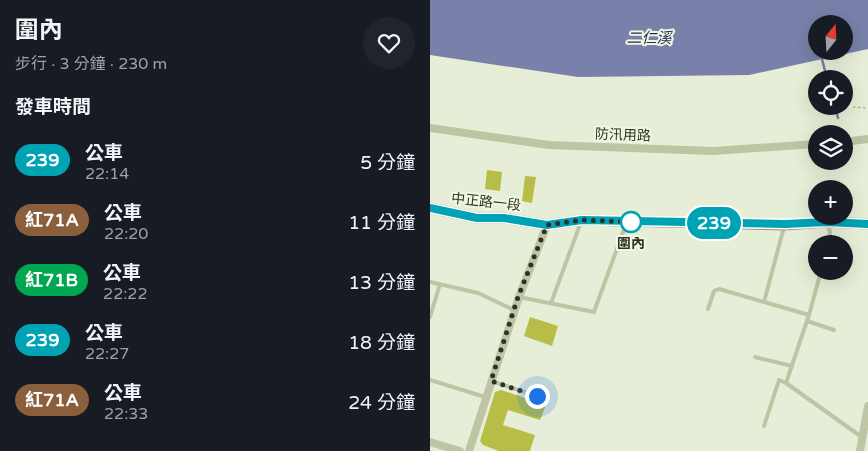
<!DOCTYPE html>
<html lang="zh-TW">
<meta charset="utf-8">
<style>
body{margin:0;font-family:"Varela Round","Noto Sans TC",sans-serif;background:#20242c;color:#f1f3f6;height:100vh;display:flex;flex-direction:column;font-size:19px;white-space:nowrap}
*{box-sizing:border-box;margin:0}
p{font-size:16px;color:#9ea1a6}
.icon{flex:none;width:28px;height:28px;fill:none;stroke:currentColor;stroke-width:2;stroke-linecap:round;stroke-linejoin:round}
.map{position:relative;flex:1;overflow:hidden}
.drawer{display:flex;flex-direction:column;background:#171b24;width:430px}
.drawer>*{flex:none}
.badge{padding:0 10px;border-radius:16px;font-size:18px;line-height:32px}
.needle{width:32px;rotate:18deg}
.tools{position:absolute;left:378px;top:15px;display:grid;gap:10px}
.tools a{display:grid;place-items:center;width:45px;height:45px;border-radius:50%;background:#171b24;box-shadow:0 5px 20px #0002;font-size:25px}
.you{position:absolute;width:25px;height:25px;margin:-12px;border:4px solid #fff;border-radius:50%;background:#1a73e8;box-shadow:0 0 0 8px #1a73e833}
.map>.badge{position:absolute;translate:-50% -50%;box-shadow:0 0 0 2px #fff}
h2{padding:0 15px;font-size:19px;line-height:45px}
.round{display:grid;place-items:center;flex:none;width:52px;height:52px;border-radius:26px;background:#20242c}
.overview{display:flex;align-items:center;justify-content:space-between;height:85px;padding:0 15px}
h1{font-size:24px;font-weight:700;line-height:38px}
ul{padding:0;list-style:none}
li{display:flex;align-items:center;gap:15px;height:60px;padding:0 15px}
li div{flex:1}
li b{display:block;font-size:19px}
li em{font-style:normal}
li .badge{min-width:55px;font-weight:700;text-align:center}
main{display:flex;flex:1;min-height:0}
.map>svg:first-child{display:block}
</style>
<main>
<section class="drawer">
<div class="overview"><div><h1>圍內</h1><p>步行 · 3 分鐘 · 230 m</p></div><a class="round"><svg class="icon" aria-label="heart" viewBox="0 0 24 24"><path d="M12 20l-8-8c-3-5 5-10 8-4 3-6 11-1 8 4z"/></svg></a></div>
<h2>發車時間</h2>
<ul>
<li><span class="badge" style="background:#00a3b4;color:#fff">239</span><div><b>公車</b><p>22:14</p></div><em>5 分鐘</em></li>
<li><span class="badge" style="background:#8b5e3c;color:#fff">紅71A</span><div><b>公車</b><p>22:20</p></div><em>11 分鐘</em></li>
<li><span class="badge" style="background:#00a651;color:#fff">紅71B</span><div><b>公車</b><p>22:22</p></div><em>13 分鐘</em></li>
<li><span class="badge" style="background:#00a3b4;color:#fff">239</span><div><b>公車</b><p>22:27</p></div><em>18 分鐘</em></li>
<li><span class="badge" style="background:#8b5e3c;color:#fff">紅71A</span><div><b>公車</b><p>22:33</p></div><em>24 分鐘</em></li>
</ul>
</section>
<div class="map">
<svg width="438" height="451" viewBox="0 0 438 451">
<rect width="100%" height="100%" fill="#e7eed7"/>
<path fill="#7980a9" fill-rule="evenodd" d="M0,0H438V49L319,75L148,77L0,55ZM386,24H414V51H386Z"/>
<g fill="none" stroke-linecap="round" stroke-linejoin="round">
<g stroke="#7980a9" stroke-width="2.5">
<polyline points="390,51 397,79"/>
<polyline points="405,106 408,118"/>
</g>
</g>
<g fill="#b7bd47">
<polygon points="57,170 72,172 70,191 55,189"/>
<polygon points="95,176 106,177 102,203 92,201"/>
<polygon points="100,317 128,326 122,346 94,336"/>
<polygon points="71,390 116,405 110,420 78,410 73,425 105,435 100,451 69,451 53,445 50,441 65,392"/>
</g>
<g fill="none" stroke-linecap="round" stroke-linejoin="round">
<polyline stroke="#9da484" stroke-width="1" stroke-dasharray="2.5 2.5" stroke-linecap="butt" points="423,107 438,108"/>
<g stroke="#bdc5a5" stroke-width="4">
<polyline points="398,225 400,232 399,244"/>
<polyline points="0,282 48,293 84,310"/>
<polyline points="89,297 164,312 196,224"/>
<polyline points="334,302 354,227"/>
<polyline points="121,303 151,222"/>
<polyline points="278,309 284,291 289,289 379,315"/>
<polyline points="0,317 10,284"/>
<polyline points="377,321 404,330"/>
<polyline points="325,357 362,366"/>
<polyline points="0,380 55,397"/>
<polyline points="61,381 107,396"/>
<polyline points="356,383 433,438"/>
<polyline points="334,426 349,380 356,383 379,315 391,271"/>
</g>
<g stroke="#bdc5a5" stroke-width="8">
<polyline points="0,128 119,145 283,151 386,144"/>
<polyline points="414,142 438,139"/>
<polyline points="0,442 30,451"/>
<polyline points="39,451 89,297 117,225"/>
<polyline points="430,451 438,406"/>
</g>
<polyline stroke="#939876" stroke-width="11" points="0,208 47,218 74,218 117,225 152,220 355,225 397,222 438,224"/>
</g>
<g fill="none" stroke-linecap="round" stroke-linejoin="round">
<g stroke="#fff" stroke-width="11">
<polyline id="line" points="0,208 47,218 74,218 117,225 152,220 355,224 397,222 438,224"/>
</g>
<use href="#line" stroke="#00a3b4" stroke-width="8"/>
<polyline stroke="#303125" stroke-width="5" stroke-dasharray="0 9" points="107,396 61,381 88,297 117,225 152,220 201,222"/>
</g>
<circle fill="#fff" stroke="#00a3b4" stroke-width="2.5" cx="201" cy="222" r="10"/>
<g text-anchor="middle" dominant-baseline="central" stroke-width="4" stroke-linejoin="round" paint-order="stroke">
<g font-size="14" fill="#303125" stroke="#f0f7e3">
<text transform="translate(193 135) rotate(2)">防汛用路</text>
<text transform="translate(56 202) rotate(6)">中正路一段</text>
</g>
<g font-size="14" font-weight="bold" fill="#303125" stroke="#f0f7e3">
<text x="201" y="243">圍內</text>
</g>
<g font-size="15" font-style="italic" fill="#1e254f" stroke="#f0f7e3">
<text x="219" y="38">二仁溪</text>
</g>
</g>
</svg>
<div class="tools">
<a><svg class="needle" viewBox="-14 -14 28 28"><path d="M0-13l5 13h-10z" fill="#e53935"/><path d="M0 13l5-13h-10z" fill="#9ea1a6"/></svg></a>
<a><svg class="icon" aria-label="locate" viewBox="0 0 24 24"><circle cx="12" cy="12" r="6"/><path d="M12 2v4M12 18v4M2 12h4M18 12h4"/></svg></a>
<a><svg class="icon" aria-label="layers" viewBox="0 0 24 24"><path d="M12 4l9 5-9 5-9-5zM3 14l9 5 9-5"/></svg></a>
<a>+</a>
<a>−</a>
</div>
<div class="you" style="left:107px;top:396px"></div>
<b class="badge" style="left:284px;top:223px;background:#00a3b4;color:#fff">239</b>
</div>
</main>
